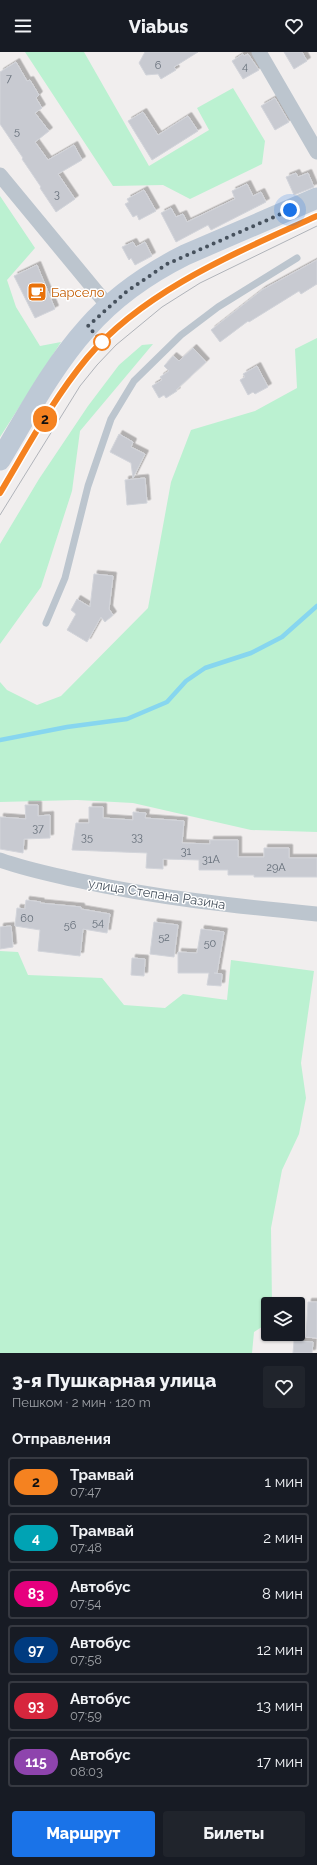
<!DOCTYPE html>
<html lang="ru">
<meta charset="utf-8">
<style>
body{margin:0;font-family:Raleway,sans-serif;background:#20242c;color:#f1f3f6;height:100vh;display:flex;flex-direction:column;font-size:15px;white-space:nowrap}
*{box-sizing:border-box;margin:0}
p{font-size:13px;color:#9ea1a6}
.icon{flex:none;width:22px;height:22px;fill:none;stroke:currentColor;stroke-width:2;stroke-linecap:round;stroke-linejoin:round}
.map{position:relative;height:1301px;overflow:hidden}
.details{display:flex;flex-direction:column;background:#171b24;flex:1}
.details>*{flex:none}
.badge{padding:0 8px;border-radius:13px;font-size:14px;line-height:26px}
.controls{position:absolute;left:261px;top:1245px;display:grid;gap:8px}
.controls a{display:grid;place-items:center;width:44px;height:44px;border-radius:4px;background:#171b24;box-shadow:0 1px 3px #0004;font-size:20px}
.you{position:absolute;width:20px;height:20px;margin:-10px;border:3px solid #fff;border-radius:50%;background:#1a73e8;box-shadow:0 0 0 6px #1a73e833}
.map>.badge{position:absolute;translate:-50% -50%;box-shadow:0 0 0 2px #fff}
h2{padding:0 12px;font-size:15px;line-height:36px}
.round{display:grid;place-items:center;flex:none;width:42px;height:42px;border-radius:4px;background:#20242c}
.head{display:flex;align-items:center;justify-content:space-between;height:68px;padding:0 12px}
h1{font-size:19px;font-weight:800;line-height:30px}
.primary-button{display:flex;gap:8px;margin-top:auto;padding:8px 12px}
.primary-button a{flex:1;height:46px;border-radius:4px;background:#1a73e8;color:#fff;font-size:16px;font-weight:800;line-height:46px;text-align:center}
.primary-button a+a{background:#20242c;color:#f1f3f6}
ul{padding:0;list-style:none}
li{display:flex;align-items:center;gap:12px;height:50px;margin:0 8px 6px;padding:0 4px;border:2px solid #363941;border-radius:4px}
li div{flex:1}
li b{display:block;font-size:15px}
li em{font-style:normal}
li .badge{min-width:44px;font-weight:700;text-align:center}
header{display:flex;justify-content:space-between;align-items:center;height:52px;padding:0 12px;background:#171b24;font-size:18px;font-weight:800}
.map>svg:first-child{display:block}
</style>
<header><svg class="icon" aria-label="menu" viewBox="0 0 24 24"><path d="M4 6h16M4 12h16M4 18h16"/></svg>Viabus<svg class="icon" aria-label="heart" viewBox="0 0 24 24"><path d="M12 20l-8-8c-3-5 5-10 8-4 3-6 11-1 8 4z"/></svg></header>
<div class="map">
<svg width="317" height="1301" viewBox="0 0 317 1301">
<defs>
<filter id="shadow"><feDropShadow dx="3.5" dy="-3.5" stdDeviation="0" flood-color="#0004"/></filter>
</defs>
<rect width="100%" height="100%" fill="#f1eeee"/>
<g fill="#bbf1d1">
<polygon points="25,0 84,0 149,114 209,78 197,56 233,36 265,89 262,112 190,147 163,133 113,134"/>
<polygon points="0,144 35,196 7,228 16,255 40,294 61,290 0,385"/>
<polygon points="317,286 317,780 251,778 133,751 77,748 0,750 0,630 7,638 37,653 61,644 148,556 171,430 191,378 255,359 297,336 295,297"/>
<polygon points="153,292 80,379 72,439 41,535 0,592 0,492 39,427 88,354 119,313 142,293"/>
<polygon points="0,899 18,900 28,923 102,926 124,953 165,956 183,942 227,948 231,908 314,919 301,1011 306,1046 299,1082 282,1118 271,1176 272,1252 268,1252 268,1271 254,1280 252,1301 0,1301"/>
</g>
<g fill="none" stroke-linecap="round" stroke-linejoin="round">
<polyline stroke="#87d6ef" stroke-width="4.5" points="0,688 67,675 127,667 167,650 186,629 205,616 251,601 282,585 317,554"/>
</g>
<g fill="#c8cad1" stroke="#d2d4da" filter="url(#shadow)">
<polygon points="145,0 198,0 174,15 176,18 161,27 158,22 146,23 139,11"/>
<polygon points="284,0 302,0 307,9 294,17"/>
<polygon points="243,2 244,4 248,2 259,18 243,27 232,9"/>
<polygon points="16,10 27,29 30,28 39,43 36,46 42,56 35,61 49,79 35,90 48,108 74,93 82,108 58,122 75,147 56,160 40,136 41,135 22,107 23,106 0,72 0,20"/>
<polygon points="275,46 289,70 275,78 261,54"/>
<polygon points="143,60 158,83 188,64 198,79 152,108 128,69"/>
<polygon points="296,121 298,125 308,121 314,135 294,143 286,125"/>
<polygon points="247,132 253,144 261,140 266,150 211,178 208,173 176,190 161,161 171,156 176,165 183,162 187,170 235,147 232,139"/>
<polygon points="144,138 156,159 139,168 137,163 133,165 125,152 129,150 127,147"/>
<polygon points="133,190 136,195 145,190 152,204 135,213 131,206 129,208 122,195"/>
<polygon points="317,208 317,232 301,242 299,239 249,270 248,269 220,290 211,278 262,238"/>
<polygon points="37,213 55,257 35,266 14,224"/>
<polygon points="193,296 206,310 176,338 177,339 166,346 164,343 159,346 152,334 162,328 160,325 169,319 164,314 173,304 179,309"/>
<polygon points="257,314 268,335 255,342 253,340 248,343 240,328 245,325 243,322"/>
<polygon points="119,382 133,390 131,395 145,402 133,426 131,411 110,400"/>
<polygon points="145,426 147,451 127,453 125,428"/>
<polygon points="94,522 113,524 109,557 113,563 105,570 101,565 87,590 67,578 76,562 71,558 77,547 90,555"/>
<polygon points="25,753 38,753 38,764 50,763 50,786 24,787 23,801 0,797 0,765 26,767"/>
<polygon points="89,755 103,755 103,766 133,768 133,760 146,761 145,766 184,769 182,791 210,792 210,788 238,788 238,805 264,805 264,796 289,796 289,806 317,806 317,825 254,825 254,823 228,823 228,818 199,818 199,808 163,807 163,817 146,816 147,801 72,798 76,771 89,771"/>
<polygon points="26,848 41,850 40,851 81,855 81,857 110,862 107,881 83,877 80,904 38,899 40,878 15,874 17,856 25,857"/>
<polygon points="154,870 178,873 174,905 150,902"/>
<polygon points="11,874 13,895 0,897 0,875"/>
<polygon points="201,877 224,880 217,921 214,921 222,922 221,934 207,933 209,921 178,921 178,900 197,901"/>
<polygon points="132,906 145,907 144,924 131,923"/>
<polygon points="308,1250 317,1250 317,1286 306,1285"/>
<polygon points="294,1289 313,1290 312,1301 293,1301"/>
</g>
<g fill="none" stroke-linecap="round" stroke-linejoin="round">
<polyline stroke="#bcc5ce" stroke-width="7" points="46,571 65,526 88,434 111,367 134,329 181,283 218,255 297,206"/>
<g stroke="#bcc5ce" stroke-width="15">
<polyline points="259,0 317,100"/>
<polyline points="0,123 109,255"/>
<path d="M0,808C25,817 50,822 76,828C156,846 236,854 317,862"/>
</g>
<path stroke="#bec9d6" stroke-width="21" d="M0,408C27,363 52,315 87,276C114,245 149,221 185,203L317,146"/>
<g stroke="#b0b3b9" stroke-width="1">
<path d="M0,441C27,396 53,347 87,306C144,238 238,200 317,164"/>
<polyline points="0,463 80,334 97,313 116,293 162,255 200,231 317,174"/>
</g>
</g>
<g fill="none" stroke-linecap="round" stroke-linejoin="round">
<g stroke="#fff" stroke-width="9">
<path id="line" d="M0,441C27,396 53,347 87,306C144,238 238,200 317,164"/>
</g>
<use href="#line" stroke="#f58220" stroke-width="6"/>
<polyline stroke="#46515d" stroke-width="4" stroke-dasharray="0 7.2" points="102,290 88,274 126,240 167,212 290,158"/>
</g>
<defs>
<g id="cafe-square" transform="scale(1)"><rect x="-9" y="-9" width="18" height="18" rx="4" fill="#e8710a" stroke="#fff"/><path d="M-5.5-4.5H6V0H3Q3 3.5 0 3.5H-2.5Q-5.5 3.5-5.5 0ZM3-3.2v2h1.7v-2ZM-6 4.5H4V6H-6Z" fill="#fff"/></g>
</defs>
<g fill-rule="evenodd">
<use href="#cafe-square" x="37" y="240"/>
</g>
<circle fill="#fff" stroke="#f58220" stroke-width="2" cx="102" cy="290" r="8"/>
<g text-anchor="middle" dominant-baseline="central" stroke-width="3" stroke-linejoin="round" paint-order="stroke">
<g font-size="11" fill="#666f7a">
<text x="158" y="13">6</text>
<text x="245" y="14">4</text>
<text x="9" y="26">7</text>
<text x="17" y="79">5</text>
<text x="57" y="142">3</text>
<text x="38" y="776">37</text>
<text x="87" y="785">35</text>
<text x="137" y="785">33</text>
<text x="186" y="799">31</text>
<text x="211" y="807">31А</text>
<text x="276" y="815">29А</text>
<text x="27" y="866">60</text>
<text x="98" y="870">54</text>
<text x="70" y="873">56</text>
<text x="164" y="885">52</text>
<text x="210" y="891">50</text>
</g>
<g font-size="13" fill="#c56008" stroke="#fff" text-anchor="start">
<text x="51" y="240">Барсело</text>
</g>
<g font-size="13" fill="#46515d" stroke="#fff">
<text transform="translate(157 842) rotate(9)">улица Степана Разина</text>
</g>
</g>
</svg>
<div class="controls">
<a><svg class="icon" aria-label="layers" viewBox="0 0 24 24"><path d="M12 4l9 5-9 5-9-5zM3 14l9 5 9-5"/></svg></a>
</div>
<div class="you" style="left:290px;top:158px"></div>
<b class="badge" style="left:45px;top:367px;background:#f58220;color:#111">2</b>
</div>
<section class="details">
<div class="head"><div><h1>3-я Пушкарная улица</h1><p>Пешком · 2 мин · 120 m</p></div><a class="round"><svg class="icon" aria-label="heart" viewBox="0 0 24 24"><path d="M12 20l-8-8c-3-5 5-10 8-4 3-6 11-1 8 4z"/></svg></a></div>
<h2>Отправления</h2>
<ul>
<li><span class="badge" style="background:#f58220;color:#111">2</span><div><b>Трамвай</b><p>07:47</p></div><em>1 мин</em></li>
<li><span class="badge" style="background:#00a3b4;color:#fff">4</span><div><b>Трамвай</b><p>07:48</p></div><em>2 мин</em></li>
<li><span class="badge" style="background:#e6007e;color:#fff">83</span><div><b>Автобус</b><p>07:54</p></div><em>8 мин</em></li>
<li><span class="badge" style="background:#003b80;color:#fff">97</span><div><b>Автобус</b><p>07:58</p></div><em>12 мин</em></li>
<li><span class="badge" style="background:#d7263d;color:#fff">93</span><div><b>Автобус</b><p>07:59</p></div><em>13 мин</em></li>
<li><span class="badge" style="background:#8e44ad;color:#fff">115</span><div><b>Автобус</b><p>08:03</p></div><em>17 мин</em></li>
</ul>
<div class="primary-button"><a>Маршрут</a><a>Билеты</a></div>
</section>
